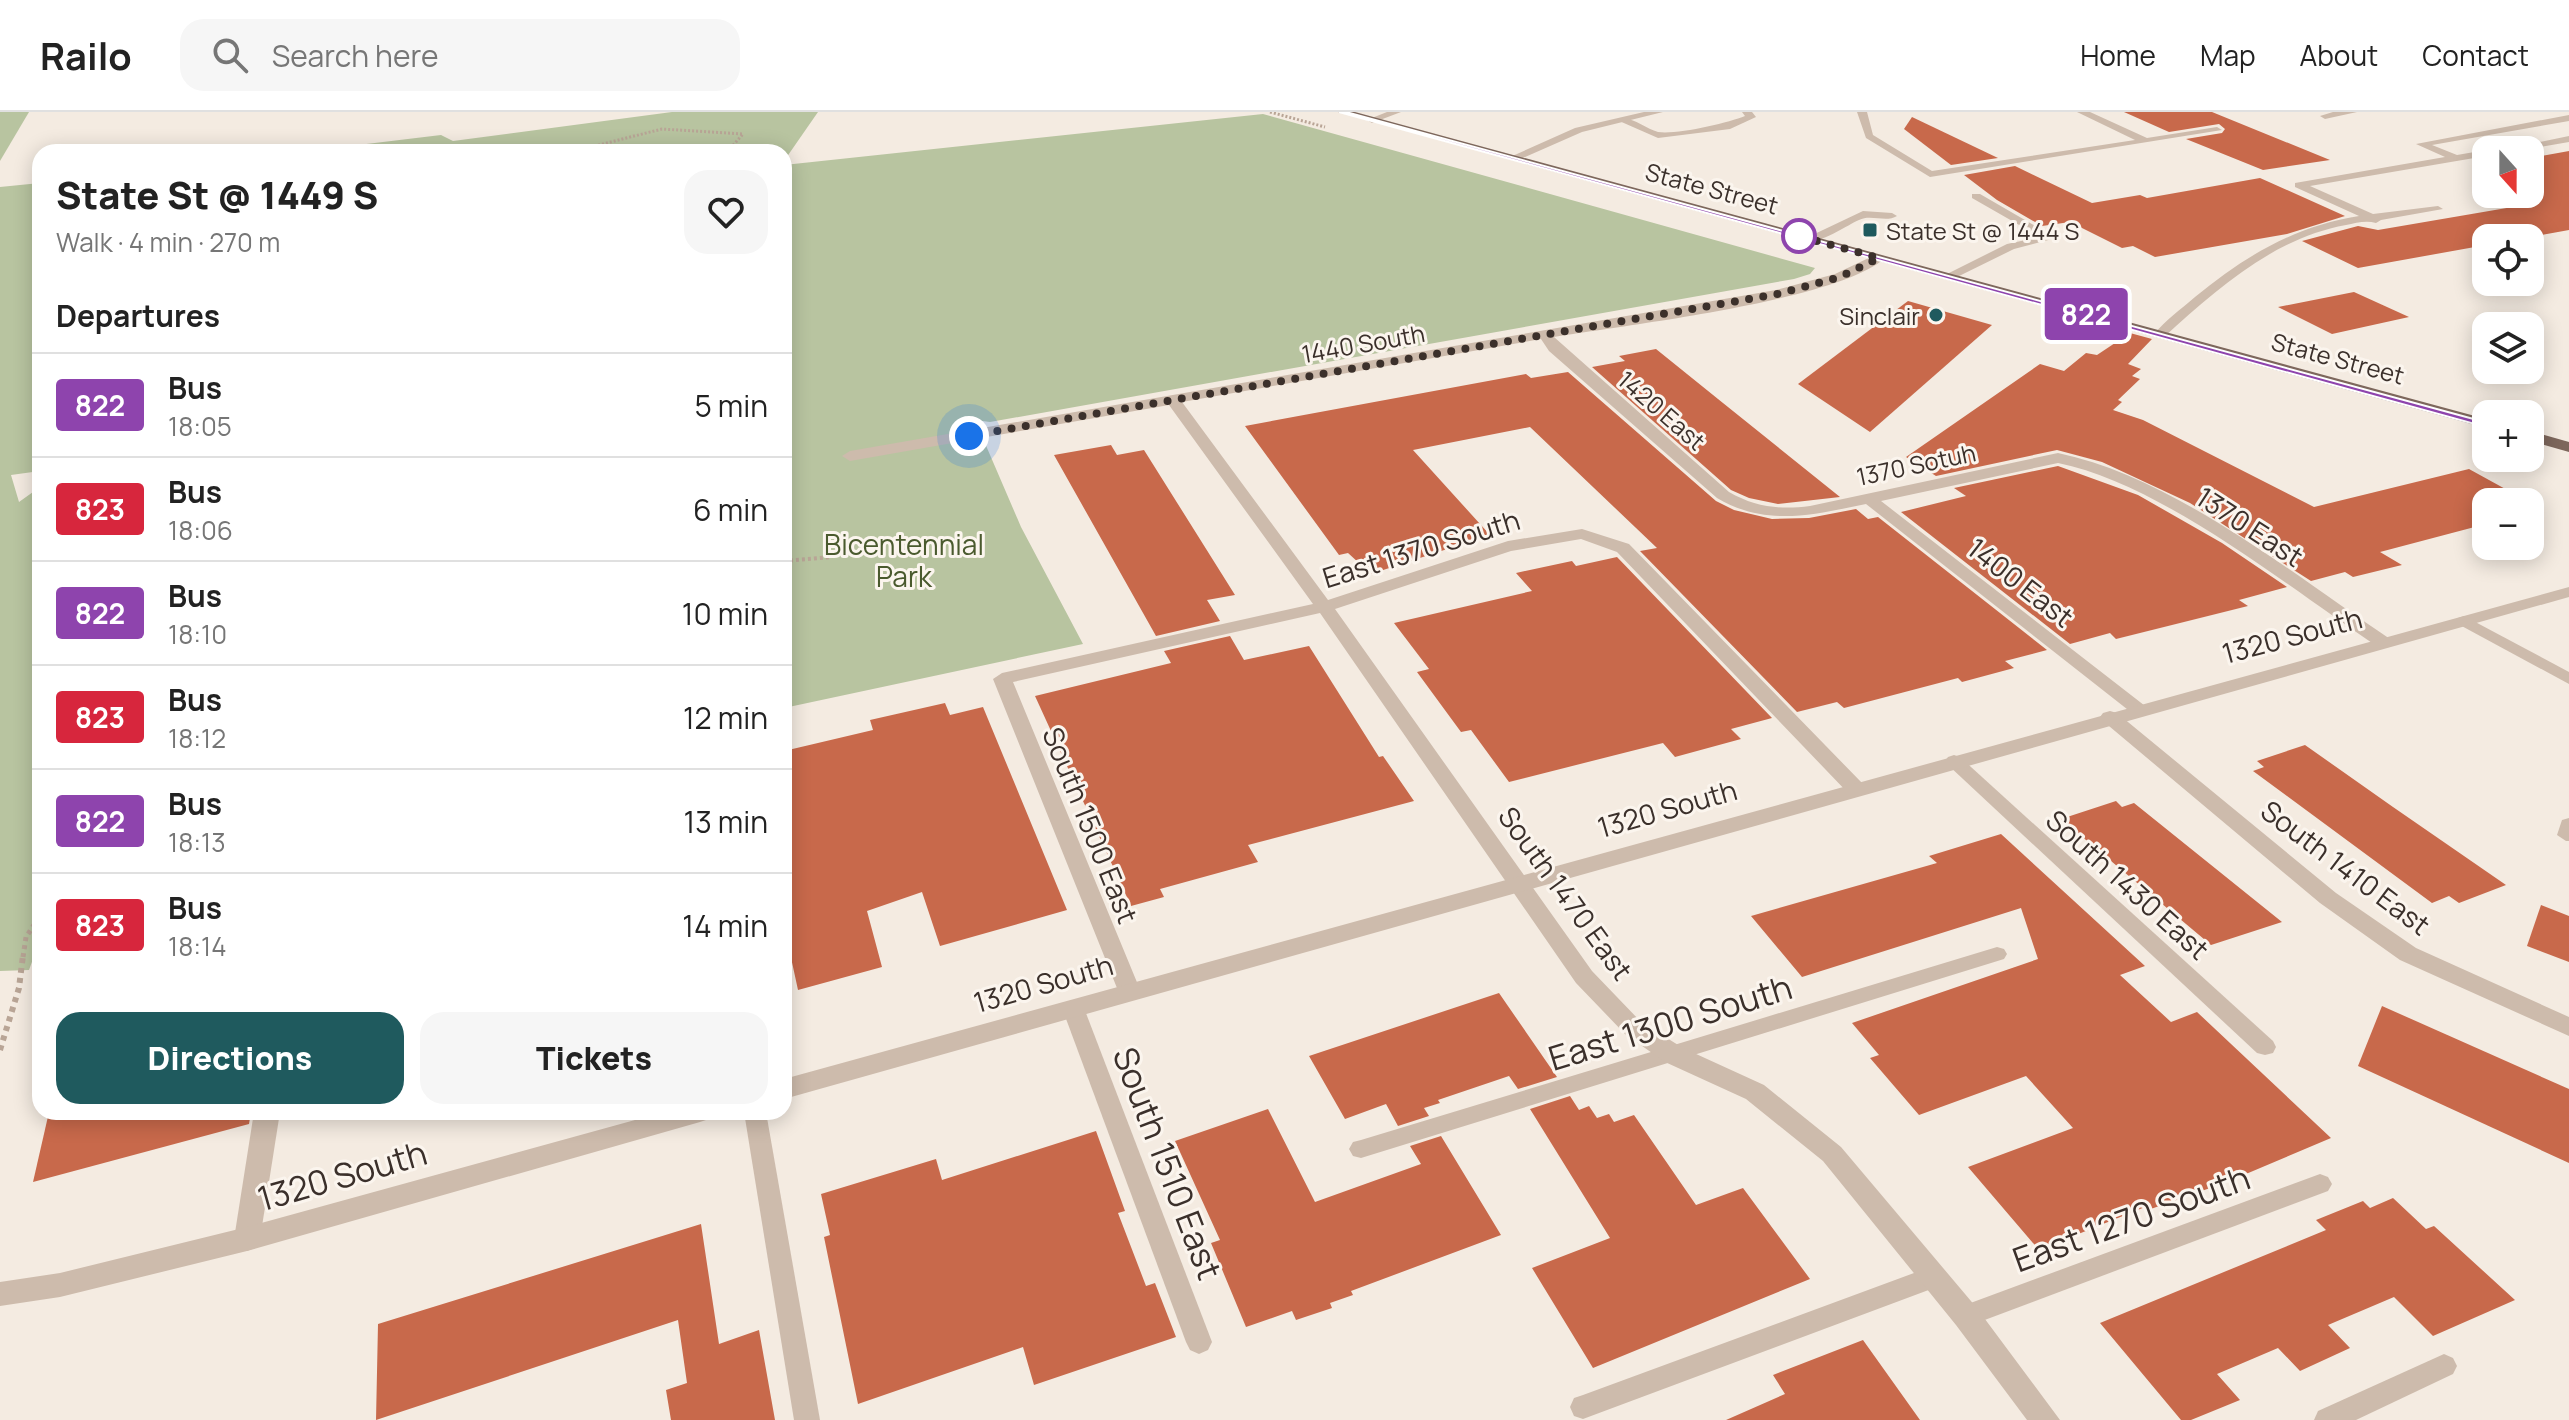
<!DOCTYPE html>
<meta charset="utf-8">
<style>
body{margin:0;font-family:Manrope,sans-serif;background:#f6f6f6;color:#222;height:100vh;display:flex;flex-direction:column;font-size:30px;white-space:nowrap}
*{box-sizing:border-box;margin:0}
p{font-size:26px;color:#767676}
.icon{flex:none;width:44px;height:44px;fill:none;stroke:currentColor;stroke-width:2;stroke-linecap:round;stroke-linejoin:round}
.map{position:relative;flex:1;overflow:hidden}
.panel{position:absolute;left:32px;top:32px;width:760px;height:976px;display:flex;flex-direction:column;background:#fff;border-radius:24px;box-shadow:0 4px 20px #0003}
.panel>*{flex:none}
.badge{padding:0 16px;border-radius:6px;font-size:28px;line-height:52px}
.needle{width:52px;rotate:159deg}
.controls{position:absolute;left:2472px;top:24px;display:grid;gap:16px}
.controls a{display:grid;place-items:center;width:72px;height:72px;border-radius:16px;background:#fff;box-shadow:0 4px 20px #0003;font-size:40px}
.you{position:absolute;width:40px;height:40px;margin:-20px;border:6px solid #fff;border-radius:50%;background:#1a73e8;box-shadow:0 0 0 12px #1a73e833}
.map>.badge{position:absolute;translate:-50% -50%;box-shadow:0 0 0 4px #fff}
h2{padding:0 24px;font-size:30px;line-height:72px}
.round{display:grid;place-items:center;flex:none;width:84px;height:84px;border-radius:24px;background:#f6f6f6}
.headline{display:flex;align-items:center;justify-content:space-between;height:136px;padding:0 24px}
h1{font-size:38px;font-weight:800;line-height:60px}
.action{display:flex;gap:16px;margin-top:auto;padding:16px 24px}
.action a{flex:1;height:92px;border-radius:24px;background:#1f5a5e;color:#fff;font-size:32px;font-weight:800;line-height:92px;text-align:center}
.action a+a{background:#f6f6f6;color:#222}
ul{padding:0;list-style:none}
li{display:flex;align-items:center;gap:24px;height:104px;padding:0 24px;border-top:2px solid #e0e0e0}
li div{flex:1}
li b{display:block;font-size:30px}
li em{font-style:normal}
li .badge{min-width:88px;font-weight:700;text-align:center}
header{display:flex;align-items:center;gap:48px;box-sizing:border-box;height:112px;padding:0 40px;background:#fff;border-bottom:2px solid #e0e0e0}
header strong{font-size:38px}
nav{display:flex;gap:44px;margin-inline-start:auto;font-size:28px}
.search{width:560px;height:72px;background:#f6f6f6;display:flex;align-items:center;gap:20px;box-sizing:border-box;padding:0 28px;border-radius:24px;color:#767676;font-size:30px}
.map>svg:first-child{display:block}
</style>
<header>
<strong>Railo</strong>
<div class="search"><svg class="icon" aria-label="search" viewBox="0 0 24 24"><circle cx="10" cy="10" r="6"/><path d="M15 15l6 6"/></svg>Search here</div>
<nav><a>Home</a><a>Map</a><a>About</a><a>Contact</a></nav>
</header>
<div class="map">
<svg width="2569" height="1308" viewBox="0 0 2569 1308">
<rect width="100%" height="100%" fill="#f4ebe1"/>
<g fill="#b8c4a0">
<polygon points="0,0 29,0 0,49"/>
<polygon points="672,0 818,0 784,49 784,40 300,40 441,23 453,29"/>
<polygon points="1263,2 1815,156 1810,162 1794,167 990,310 975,308 1021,415 1083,532 784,596 784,53"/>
<polygon points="40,71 40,359 11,363 19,390 40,375 40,828 29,858 0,859 0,75"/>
</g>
<g fill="#c8694b">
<polygon points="2124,0 2212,0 2330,48 2263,58 2186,27 2222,21 2225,17 2219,12 2169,20"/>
<polygon points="1912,5 1998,46 1951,53 1904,17"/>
<polygon points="2569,39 2569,118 2525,126 2486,126 2486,133 2358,156 2302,129 2358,114 2378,118 2530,92 2530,46"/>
<polygon points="2015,54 2092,91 2140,83 2147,86 2260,66 2345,104 2287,122 2155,145 2133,134 2122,136 2070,110 2042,114 1997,88 1964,63"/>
<polygon points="2354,180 2409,205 2332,222 2278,195"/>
<polygon points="1908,189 1992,213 1870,320 1798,272"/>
<polygon points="2130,221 2152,227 2128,252 2141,257 2132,264 2140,267 2118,288 2122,290 2113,298 2143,308 2314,395 2469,357 2529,390 2486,390 2486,412 2380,440 2402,453 2353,465 2345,460 2311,469 2190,391 2102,350 2057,338 1936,364 1906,345 2040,252 2064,259 2086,241 2097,243"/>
<polygon points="1656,237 1718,287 1840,385 1778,392 1749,386 1731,378 1592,255 1625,249 1619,244"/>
<polygon points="1568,260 1716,389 1734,398 1772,407 1809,406 1856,397 1868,407 1878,405 2047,538 2005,549 2014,556 1962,570 1958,566 1844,596 1837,590 1797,600 1640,439 1657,436 1530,315 1413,338 1490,423 1371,462 1348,441 1339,443 1245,314 1526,262 1531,266"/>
<polygon points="1111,333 1117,343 1144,338 1235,483 1207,488 1220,509 1156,524 1054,343"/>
<polygon points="2058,354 2138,383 2222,431 2287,475 2239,488 2248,494 2116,527 2110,521 2070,532 1901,400 1966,384 1954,376"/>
<polygon points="1617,445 1772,606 1731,617 1741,627 1675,645 1663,631 1509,670 1471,618 1461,620 1417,560 1429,557 1394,511 1532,479 1516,461 1572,449 1576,454"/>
<polygon points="1230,524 1244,548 1309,534 1379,645 1383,644 1414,689 1248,733 1258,750 1160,777 1164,785 1131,794 1035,584 1171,551 1164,539"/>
<polygon points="945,591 950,603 983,595 1067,798 940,834 922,780 867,799 882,855 798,878 785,818 791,817 784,786 784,639 873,618 870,608"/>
<polygon points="2305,633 2393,695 2506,773 2459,791 2449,784 2432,791 2253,659 2264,655 2257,649"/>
<polygon points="2116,689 2122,695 2134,691 2282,810 2211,833 2061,707"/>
<polygon points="2001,722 2145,854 2120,863 2171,910 2197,900 2331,1026 2227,1070 2148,1098 2145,1095 2039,1138 1968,1055 2073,1016 2026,964 1919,1003 1870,946 1879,943 1852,911 2038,847 2021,796 1802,865 1751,804 1937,751 1929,744"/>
<polygon points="2541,793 2569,804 2569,850 2527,834"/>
<polygon points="1499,881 1557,965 1518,977 1509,964 1438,988 1440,991 1424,996 1429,1004 1398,1014 1386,992 1345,1007 1309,944"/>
<polygon points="2382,894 2569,977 2569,1051 2358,954"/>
<polygon points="1570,984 1579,998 1589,994 1597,1006 1609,1002 1614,1010 1634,1003 1696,1093 1743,1076 1810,1167 1593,1256 1532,1156 1610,1126 1530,997"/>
<polygon points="1268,997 1315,1090 1421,1052 1410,1034 1441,1024 1501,1123 1351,1179 1353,1183 1330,1191 1332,1196 1296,1208 1292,1199 1246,1215 1211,1131 1220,1128 1175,1029"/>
<polygon points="49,1000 251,1000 249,1012 33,1070"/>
<polygon points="1096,1019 1125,1099 1118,1101 1146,1174 1155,1171 1176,1225 1034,1273 1023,1235 858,1292 824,1125 830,1123 821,1082 936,1047 942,1068"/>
<polygon points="2393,1086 2426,1117 2434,1114 2515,1188 2433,1224 2394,1185 2328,1213 2350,1236 2300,1259 2278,1236 2217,1262 2240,1288 2191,1308 2181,1308 2100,1211 2326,1118 2316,1108 2363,1089 2370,1096"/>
<polygon points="701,1112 719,1232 759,1218 775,1308 671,1308 666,1278 687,1271 678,1208 376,1308 378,1212"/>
<polygon points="1863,1228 1920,1308 1726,1308 1785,1282 1773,1263"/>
</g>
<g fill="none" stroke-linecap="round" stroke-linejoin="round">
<g stroke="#b9a596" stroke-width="3" stroke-dasharray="2 2" stroke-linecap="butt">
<polyline points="1270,0 1325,15"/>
<polyline points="571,40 662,17 743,22 727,40"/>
</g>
<g stroke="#b9a596" stroke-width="4" stroke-dasharray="3 3" stroke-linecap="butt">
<polyline points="2508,346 2526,351"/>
<polyline points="784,449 832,445"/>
</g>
<polyline stroke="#b9a596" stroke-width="5" stroke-dasharray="4 4" stroke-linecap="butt" points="23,845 26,825 40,804"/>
<polyline stroke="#b9a596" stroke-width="6" stroke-dasharray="5 5" stroke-linecap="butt" points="0,938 19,876 23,843"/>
<g fill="#cdbbac" fill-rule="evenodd">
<polygon points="1387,0 1401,0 1372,11 1367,8"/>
<path d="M1742,0H1752L1756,5L1730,17L1658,26L1617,8C1630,2 1645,17 1658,20C1676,23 1728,11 1745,4Z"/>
<polygon points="1857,0 1867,0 1873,23 1932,59 2135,28 2077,0 2090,0 2147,26 2217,15 2222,18 1930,65 1866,26"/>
<polygon points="2333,0 2357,0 2325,7 2320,4"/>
<path d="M2569,3V9L2432,33L2457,43L2486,38V44L2310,74L2373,102L2438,94L2443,97L2381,108L2376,111C2366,108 2356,111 2346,113C2274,126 2217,177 2164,225L2154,222C2166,208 2181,197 2195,185C2245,144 2295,114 2359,104L2295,75V71L2445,45L2416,32Z"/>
<polygon points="2569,24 2569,30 2522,38 2500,38"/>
<polygon points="1972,82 1980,82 2056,126 2014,137 1953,167 1945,167 1945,163 2007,132 2040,125 1972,86"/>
<path d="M1863,99L1892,101L1897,104C1886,111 1871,102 1859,108C1845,114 1817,135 1804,127Z"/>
<polygon points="2464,504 2569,560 2569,572 2458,512 2456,509 2458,506"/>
<polygon points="1954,643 1960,645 2273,929 2276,935 2273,941 2265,943 2257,941 1948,653 1945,649 1948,645"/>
<polygon points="2569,706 2569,729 2566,729 2557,723 2562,708"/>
<polygon points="1997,835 2004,837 2007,842 2004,847 1361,1046 1353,1044 1349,1037 1353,1030 1361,1028"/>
<polygon points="1073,888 1080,890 1084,896 1212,1230 1208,1238 1199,1242 1190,1238 1186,1230 1062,896 1066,890"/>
<polygon points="744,1000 766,1000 820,1308 794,1308"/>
<polygon points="2320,1062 2328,1065 2332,1072 2328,1079 1966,1215 1957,1212 1953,1204 1957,1196"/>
<polygon points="1933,1154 1942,1157 1945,1165 1942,1173 1583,1307 1574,1304 1570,1295 1574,1286 1583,1283"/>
<polygon points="2444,1242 2453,1246 2457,1254 2453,1262 2356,1308 2314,1308 2318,1299"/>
</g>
<g fill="#cdbbac" fill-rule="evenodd">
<polygon points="1644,0 1663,0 1582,20 1518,48 1508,46 1575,16"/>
<path d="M1875,143L1885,146C1837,189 1625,213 1554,225L1729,380C1755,395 1780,398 1810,394L2058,341C2174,365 2292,462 2390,527L2393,531L2390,535H2378C2288,475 2162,372 2058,351L1881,389L2149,597L2139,603L2132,601L1866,392C1813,403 1766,415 1717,386L1549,239L1541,227L1182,290L1328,488L1508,429L1582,417L1629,432L1863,672L1866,677L1863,682H1849L1617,440L1581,427L1511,439L1335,497L1592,859L1641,910L1683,936L1764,973L1841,1035L1976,1195L2060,1308H2027L1956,1213L1823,1049L1746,987L1665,950L1625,922L1576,871L1320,501L1013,570L1141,880L1137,886L1129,889L1121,886L993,567L1002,561L1313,492L1169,293L850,349L842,344L850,339L1776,178L1835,162Z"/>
<polygon points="2110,599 2117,601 2336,781 2416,836 2569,905 2569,924 2400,848 2320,791 2103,609 2100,605 2103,601"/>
<polygon points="254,1000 280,1000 260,1127 257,1135 247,1139 237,1135 234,1127"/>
</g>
<g fill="#cdbbac" fill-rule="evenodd">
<polygon points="2569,475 2569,485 784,987 784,967"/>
<polygon points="664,1000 713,1000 709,1007 700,1010 247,1139 60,1185 0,1194 0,1170 60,1161 247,1115"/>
</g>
<g fill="#7d675c" fill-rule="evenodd">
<polygon points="1338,0 1355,0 2486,307 2486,316"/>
<polygon points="2530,319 2569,330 2569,340 2530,329"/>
</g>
</g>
<polygon fill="#8e44ad" stroke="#fff" stroke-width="2" points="1339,0 1346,0 2492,312 2482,314"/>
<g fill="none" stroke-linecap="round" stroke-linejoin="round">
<polyline stroke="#3b302b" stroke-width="8" stroke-dasharray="0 14.4" points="969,324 1777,182 1840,165 1879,146 1799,124"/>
</g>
<g fill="#1f5a5e" stroke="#fbf5ee" stroke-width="3">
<rect x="1862" y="110" width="16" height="16" rx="4"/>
<circle cx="1936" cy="203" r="8"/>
</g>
<circle fill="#fff" stroke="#8e44ad" stroke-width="4" cx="1799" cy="124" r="16"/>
<g text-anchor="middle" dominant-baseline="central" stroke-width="6" stroke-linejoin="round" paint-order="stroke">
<g font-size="24" fill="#3b302b" stroke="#fbf5ee">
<text transform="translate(1712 76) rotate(15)">State Street</text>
<text transform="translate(1363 231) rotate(-10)">1440 South</text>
<text transform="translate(2338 246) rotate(15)">State Street</text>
<text transform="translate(1662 298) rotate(41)">1420 East</text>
<text transform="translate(1916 352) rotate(-12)">1370 Sotuh</text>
</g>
<g font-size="24" fill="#3b302b" stroke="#fbf5ee" text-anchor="start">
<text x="1886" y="118">State St @ 1444 S</text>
<text x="1920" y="203" text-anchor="end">Sinclair</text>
</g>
<g font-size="28" fill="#3b302b" stroke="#fbf5ee">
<text transform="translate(2250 414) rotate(33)">1370 East</text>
<text transform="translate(1421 436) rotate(-17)">East 1370 South</text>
<text transform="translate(2021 470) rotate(38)">1400 East</text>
<text transform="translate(2292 523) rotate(-15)">1320 South</text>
<text transform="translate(1667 696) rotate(-16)">1320 South</text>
<text transform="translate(1091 713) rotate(68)">South 1500 East</text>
<text transform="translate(2346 755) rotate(37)">South 1410 East</text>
<text transform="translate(2128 772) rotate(42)">South 1430 East</text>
<text transform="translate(1566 781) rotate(54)">South 1470 East</text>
<text transform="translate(1043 871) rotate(-16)">1320 South</text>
</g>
<g font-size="28" fill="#4a5a2e" stroke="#fbf5ee">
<text x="904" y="432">Bicentennial<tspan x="904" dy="32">Park</tspan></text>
</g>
<g font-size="34" fill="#3b302b" stroke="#fbf5ee">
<text transform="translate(1670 910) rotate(-17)">East 1300 South</text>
<text transform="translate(1168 1051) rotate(69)">South 1510 East</text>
<text transform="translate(342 1063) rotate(-16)">1320 South</text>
<text transform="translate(2131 1106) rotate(-20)">East 1270 South</text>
</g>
</g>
</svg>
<div class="controls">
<a><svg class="needle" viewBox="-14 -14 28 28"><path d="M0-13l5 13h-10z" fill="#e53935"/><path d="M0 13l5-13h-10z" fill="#767676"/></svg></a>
<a><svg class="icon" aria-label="locate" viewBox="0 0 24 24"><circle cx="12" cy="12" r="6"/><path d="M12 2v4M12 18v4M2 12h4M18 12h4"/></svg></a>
<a><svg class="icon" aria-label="layers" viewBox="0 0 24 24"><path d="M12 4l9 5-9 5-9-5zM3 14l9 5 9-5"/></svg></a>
<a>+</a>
<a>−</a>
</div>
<div class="you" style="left:969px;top:324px"></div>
<b class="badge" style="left:2086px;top:202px;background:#8e44ad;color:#fff">822</b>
<section class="panel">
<div class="headline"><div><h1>State St @ 1449 S</h1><p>Walk · 4 min · 270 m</p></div><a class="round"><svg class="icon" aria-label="heart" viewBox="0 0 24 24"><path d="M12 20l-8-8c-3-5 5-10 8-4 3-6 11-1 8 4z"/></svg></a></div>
<h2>Departures</h2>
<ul>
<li><span class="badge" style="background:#8e44ad;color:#fff">822</span><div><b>Bus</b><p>18:05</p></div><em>5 min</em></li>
<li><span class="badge" style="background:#d7263d;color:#fff">823</span><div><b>Bus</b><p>18:06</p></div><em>6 min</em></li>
<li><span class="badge" style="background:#8e44ad;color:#fff">822</span><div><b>Bus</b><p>18:10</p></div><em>10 min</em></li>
<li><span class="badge" style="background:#d7263d;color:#fff">823</span><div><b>Bus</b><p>18:12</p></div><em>12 min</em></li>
<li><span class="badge" style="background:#8e44ad;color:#fff">822</span><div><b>Bus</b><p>18:13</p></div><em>13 min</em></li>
<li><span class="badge" style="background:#d7263d;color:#fff">823</span><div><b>Bus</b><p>18:14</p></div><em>14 min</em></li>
</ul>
<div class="action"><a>Directions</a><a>Tickets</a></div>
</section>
</div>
